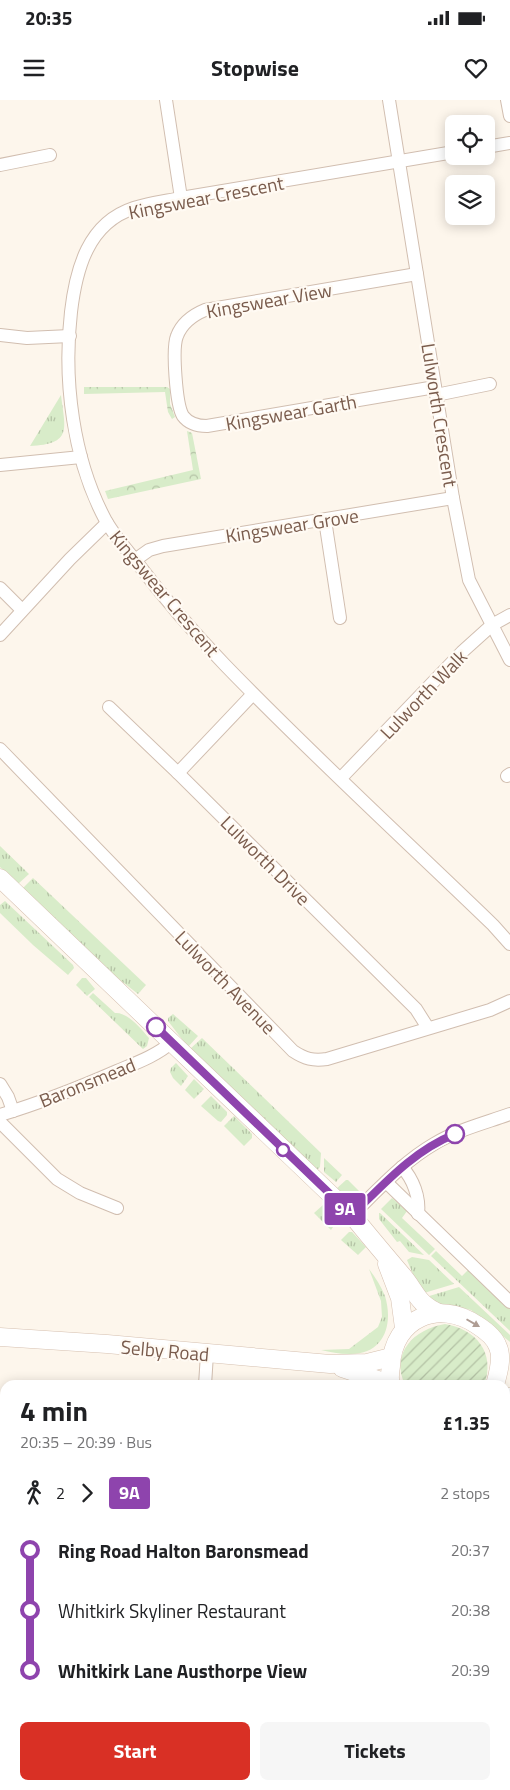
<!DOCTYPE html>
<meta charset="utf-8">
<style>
body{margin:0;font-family:"Titillium Web",sans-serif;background:#f6f6f6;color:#202124;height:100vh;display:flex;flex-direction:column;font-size:19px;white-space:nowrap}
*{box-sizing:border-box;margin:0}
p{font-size:16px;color:#757577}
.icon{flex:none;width:28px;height:28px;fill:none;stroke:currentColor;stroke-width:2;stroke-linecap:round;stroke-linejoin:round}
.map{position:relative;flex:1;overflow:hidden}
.drawer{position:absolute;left:0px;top:1280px;width:510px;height:410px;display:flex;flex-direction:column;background:#fff;border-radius:15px 15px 0 0;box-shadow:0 2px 12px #0003}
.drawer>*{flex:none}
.badge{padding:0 10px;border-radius:4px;font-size:18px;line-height:32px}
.fabs{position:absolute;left:445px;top:15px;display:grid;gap:10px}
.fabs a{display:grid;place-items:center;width:50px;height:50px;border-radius:8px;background:#fff;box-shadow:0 2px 12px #0003;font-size:25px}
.map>.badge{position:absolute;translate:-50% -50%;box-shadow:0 0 0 2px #fff}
.legs{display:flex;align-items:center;gap:8px;height:55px;padding:0 20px;font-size:16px}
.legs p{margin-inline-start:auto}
.overview{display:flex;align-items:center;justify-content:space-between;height:85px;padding:0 20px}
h1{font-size:28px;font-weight:700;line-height:38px}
.action{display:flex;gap:10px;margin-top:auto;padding:10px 20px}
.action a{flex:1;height:58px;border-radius:8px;background:#d93025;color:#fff;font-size:20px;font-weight:700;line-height:58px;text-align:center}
.action a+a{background:#f6f6f6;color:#202124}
ul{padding:0 20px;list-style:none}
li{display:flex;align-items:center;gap:18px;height:60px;font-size:19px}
li i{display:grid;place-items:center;width:8px;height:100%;margin:0 6px;background:currentColor}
li i::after{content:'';width:12px;height:12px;margin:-6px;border:4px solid;border-radius:50%;background:#fff}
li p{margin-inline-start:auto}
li:first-child i{background:linear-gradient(#0000 50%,currentColor 0)}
li:last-child i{background:linear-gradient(currentColor 50%,#0000 0)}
.status{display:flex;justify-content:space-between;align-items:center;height:35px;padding:0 25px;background:#fff;direction:ltr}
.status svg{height:14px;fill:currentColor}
header{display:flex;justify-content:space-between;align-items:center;height:65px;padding:0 20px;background:#fff;font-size:22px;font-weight:700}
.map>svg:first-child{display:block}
</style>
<div class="status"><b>20:35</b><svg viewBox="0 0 49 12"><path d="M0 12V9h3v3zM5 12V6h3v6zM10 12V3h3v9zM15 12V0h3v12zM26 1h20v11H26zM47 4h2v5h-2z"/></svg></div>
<header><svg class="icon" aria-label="menu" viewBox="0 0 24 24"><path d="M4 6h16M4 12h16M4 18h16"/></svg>Stopwise<svg class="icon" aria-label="heart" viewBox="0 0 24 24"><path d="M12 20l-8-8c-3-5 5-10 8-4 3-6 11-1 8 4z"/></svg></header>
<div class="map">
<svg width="510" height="1690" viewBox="0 0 510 1690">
<defs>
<pattern id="grass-tufts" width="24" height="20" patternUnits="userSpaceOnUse" patternTransform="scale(1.25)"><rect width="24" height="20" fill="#d8ecc9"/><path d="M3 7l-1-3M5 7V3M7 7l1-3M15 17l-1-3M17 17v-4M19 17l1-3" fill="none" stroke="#b4c2a5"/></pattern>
<pattern id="forest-crowns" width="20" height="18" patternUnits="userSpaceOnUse" patternTransform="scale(1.25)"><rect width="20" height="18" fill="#d8ecc9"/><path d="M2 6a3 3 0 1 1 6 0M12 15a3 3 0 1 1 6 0" fill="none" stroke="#b4c2a5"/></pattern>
<pattern id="garden-furrows" width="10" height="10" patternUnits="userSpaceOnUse" patternTransform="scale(1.25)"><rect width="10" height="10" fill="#d8ecc9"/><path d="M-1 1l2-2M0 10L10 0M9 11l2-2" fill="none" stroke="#b4c2a5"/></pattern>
</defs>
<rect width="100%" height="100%" fill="#fdf6ec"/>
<g fill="url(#grass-tufts)">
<path d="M61,295C65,329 73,344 30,346Z"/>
<polygon points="0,746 29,774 18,784 0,767"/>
<polygon points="33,778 146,885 138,894 110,872 23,788"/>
<polygon points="5,801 73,865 74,868 68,875 33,845 0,813 0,805"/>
<polygon points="82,878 86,878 95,889 87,896 76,885"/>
<path d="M93,893L115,913C128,912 141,929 149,938L147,946L143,949L89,897Z"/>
<polygon points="173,914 198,936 188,947 168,921 168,918"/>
<polygon points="202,938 321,1053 320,1067 316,1071 190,949"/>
<polygon points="176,963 188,976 181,986 173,978 170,972 171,968"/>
<polygon points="194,979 204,989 194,999 185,990"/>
<polygon points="211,996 227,1012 227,1015 221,1022 218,1021 201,1006"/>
<polygon points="234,1016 252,1034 252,1038 244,1046 224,1026"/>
<polygon points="324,1058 342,1075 336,1082 324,1072"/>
<path d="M346,1080H348L360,1092C351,1099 344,1096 336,1089Z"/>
<polygon points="392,1098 407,1111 402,1118 435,1149 429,1155 381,1109"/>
<polygon points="323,1105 328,1105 337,1116 337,1121 331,1130 314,1113"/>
<polygon points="379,1113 380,1113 424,1155 409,1152 400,1141 397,1142 379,1119"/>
<polygon points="349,1132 352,1132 366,1147 358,1155 341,1140"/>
<polygon points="436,1151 462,1176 470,1168 510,1209 510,1231 431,1156"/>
<polygon points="412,1157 429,1160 454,1184 424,1193 415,1179 407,1160"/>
<path d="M369,1169C375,1177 381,1186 385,1196C394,1226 383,1255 349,1254C339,1254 330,1252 321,1250L349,1249L378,1227L382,1217L381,1201Z"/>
<polygon points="459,1187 510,1235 510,1242 471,1210 441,1204 426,1197"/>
<polygon points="5,1613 5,1685 94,1685 83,1690 0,1690 0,1616"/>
</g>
<g fill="url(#forest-crowns)">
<polygon points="84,287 167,287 170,289 170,304 175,317 172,319 168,312 165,292 84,294"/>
<polygon points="187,331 192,333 201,379 108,399 105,391 193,370"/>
<polygon points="510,1318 510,1405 505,1406 505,1320"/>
<polygon points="177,1685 276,1685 272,1690 187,1690"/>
</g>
<path fill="url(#garden-furrows)" d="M445,1224C476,1229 496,1253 484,1285H405C390,1253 414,1229 445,1224Z"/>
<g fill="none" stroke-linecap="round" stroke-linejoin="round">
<g stroke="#d1beb0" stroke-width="14">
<g id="minor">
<polyline points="166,0 181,98"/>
<polyline points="389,0 453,398 469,480 510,560"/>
<polyline points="507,0 510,16"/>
<polyline points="486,47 510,43"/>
<path d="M454,52L181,98C166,101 149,103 134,108C88,123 76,169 71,212C63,281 73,360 106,421C114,435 125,448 135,460C163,497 193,532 225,565C312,655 404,739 493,825L510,844"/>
<polyline points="0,65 50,55"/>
<path d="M417,174L205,210C193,215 182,223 177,236C172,248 176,305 183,316C189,324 198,326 207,326L435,287"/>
<polyline points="0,235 27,238 70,236"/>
<polyline points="436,295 490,284"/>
<polyline points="0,365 81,357"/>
<polyline points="325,420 340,518"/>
<polyline points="135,460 149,450 163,446 453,398"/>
<polyline points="0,488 22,510"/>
<polyline points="0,535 70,459 107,423"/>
<polyline points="109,607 178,673 416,909 428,928"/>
<path d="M0,649L293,951C305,959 313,961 327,959L490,910L510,901"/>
<polyline points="178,673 253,594"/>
<polyline points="507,676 510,674"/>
<polyline points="341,678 462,552 492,525 510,515"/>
<polyline points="0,984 8,997 13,1011"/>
<path d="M0,1015C40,1003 78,988 117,971C136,963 156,956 172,942"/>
<polyline points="0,1022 57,1079 80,1093 117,1108"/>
<path d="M402,1067C413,1079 420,1097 418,1114"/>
<polyline points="386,1082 510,1202"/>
<path d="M352,1115C378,1090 403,1062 434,1044C457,1030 485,1023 510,1014"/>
<polyline points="205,1285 207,1254"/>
<polyline points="0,1354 5,1355"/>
<polyline points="3,1407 5,1379"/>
<polyline points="0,1555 5,1553"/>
<polyline points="508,1556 510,1548"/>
<polyline points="505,1612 510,1609"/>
<polyline points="303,1685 311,1690"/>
<polyline points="290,1690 292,1685"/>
</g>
</g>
<g stroke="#d6c0b0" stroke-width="19">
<g id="secondary">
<path d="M0,778L352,1115C368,1135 385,1155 402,1175C416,1191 417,1204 439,1213"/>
<polyline points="387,1164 400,1198 404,1228"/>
<polyline points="0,1237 107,1244 330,1264 367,1263 391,1257"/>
<polyline points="342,1268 390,1284"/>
<path d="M391,1285C389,1279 390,1272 391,1266C393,1218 439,1199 477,1225C485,1230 495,1238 498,1247C503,1258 498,1274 495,1285"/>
<polyline points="505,1297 510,1297"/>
</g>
</g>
<use href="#minor" stroke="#fff" stroke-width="12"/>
<use href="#secondary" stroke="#fff" stroke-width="18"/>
</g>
<defs><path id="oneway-solid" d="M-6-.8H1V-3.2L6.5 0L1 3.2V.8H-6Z" transform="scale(1.25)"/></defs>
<use fill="#af9d94" href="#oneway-solid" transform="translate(473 1223) rotate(30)"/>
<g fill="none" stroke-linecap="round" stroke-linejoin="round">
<g stroke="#fff" stroke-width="11">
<path id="line-1" d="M156,927L352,1115C384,1084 413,1051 455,1034"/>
</g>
<use href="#line-1" stroke="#8e44ad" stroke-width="8"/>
</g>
<g fill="#fff" stroke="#8e44ad" stroke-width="2.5">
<circle cx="156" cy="927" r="9"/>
<circle cx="455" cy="1034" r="9"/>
<circle cx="283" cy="1050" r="6"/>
</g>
<g text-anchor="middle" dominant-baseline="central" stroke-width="4.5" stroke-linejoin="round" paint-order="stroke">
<g font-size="19" fill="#7a5c4d" stroke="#fffaf3">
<text transform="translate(206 97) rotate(-11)">Kingswear Crescent</text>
<text transform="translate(269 200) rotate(-10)">Kingswear View</text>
<text transform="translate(291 312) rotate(-10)">Kingswear Garth</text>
<text transform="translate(440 315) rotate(81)">Lulworth Crescent</text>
<text transform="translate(292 425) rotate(-9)">Kingswear Grove</text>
<text transform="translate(165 493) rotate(50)">Kingswear Crescent</text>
<text transform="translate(423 594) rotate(-46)">Lulworth Walk</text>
<text transform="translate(266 760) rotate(45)">Lulworth Drive</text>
<text transform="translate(226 882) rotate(46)">Lulworth Avenue</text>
<text transform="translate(87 982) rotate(-22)">Baronsmead</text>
<text transform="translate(165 1250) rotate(5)">Selby Road</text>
</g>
</g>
</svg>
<div class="fabs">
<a><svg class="icon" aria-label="locate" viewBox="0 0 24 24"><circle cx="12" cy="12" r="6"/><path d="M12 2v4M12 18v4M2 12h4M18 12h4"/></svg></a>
<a><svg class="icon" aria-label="layers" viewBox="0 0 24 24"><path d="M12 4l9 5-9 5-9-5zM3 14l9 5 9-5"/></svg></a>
</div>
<b class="badge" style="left:345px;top:1109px;background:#8e44ad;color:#fff">9A</b>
<section class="drawer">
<div class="overview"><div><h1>4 min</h1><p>20:35 – 20:39 · Bus</p></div><b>£1.35</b></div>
<div class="legs"><svg class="icon" aria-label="walk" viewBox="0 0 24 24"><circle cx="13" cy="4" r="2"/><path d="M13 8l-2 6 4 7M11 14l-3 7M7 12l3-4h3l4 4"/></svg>2<svg class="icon" aria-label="forward" viewBox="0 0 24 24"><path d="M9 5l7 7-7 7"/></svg><b class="badge" style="background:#8e44ad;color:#fff">9A</b><p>2 stops</p></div>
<ul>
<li><i style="color:#8e44ad"></i><b>Ring Road Halton Baronsmead</b><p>20:37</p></li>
<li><i style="color:#8e44ad"></i><span>Whitkirk Skyliner Restaurant</span><p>20:38</p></li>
<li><i style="color:#8e44ad"></i><b>Whitkirk Lane Austhorpe View</b><p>20:39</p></li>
</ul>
<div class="action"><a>Start</a><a>Tickets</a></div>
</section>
</div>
